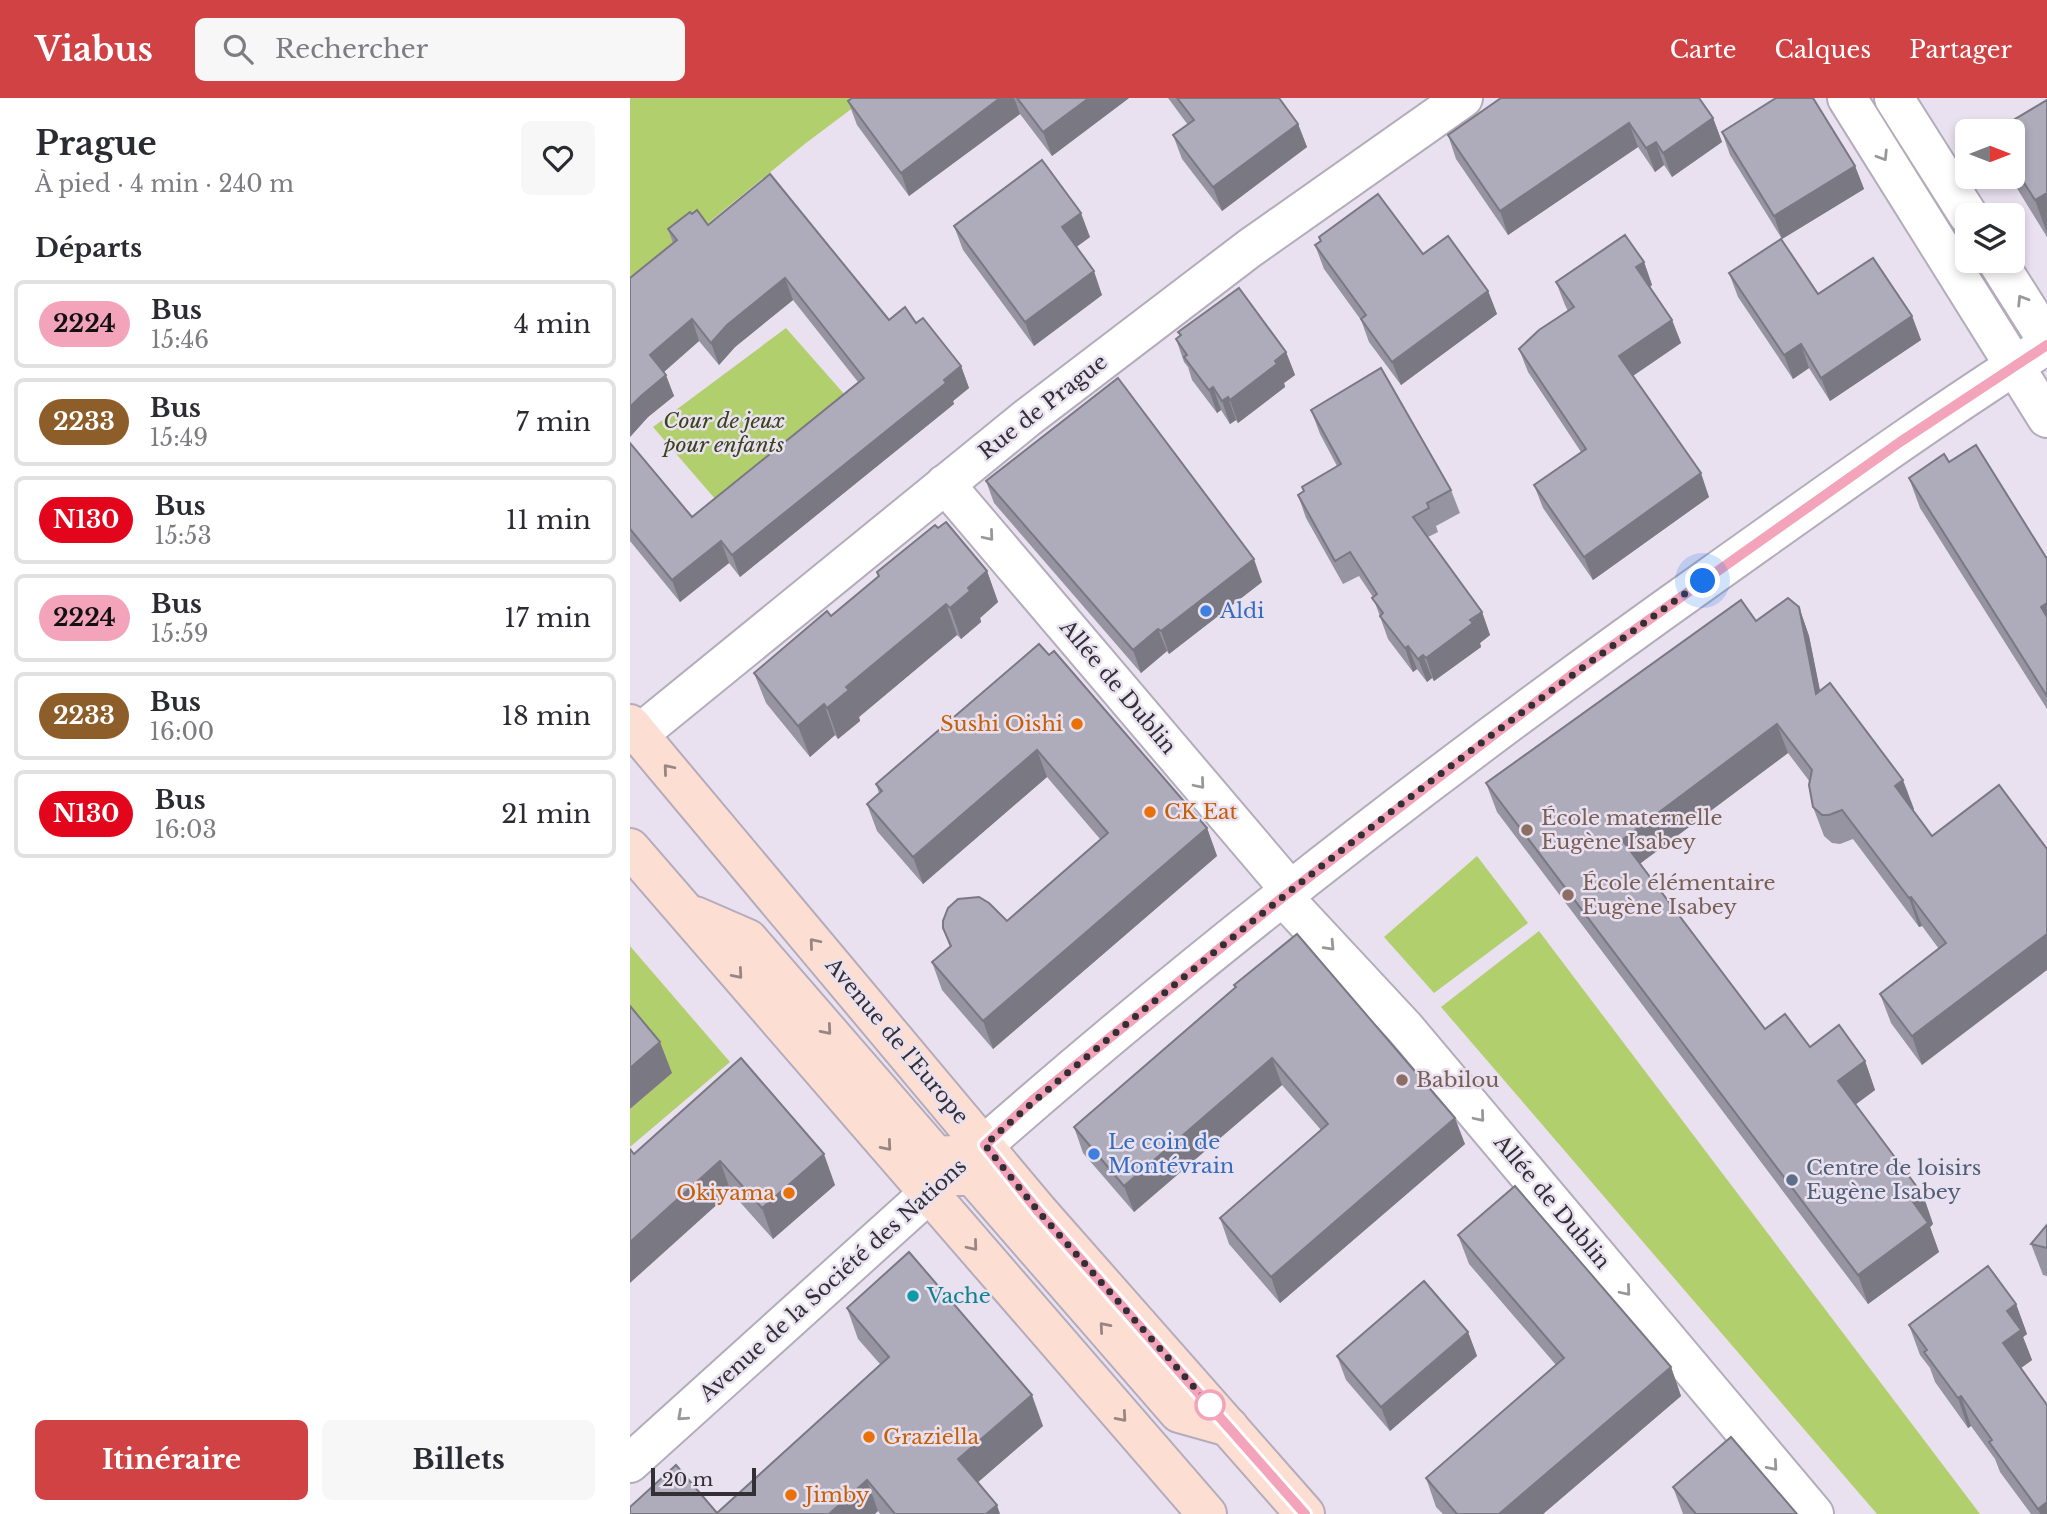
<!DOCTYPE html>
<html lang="fr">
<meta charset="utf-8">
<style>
body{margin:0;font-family:"Libre Baskerville",serif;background:#f7f7f7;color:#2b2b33;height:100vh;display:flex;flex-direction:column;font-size:26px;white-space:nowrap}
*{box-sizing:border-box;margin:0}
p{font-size:23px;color:#7c7c81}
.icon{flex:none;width:38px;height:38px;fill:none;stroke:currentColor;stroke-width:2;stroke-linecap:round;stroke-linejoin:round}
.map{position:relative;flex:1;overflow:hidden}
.drawer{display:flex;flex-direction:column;background:#fff;width:630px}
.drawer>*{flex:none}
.badge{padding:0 14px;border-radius:23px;font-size:24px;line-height:46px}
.needle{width:46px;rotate:90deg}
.controls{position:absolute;left:1325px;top:21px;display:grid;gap:14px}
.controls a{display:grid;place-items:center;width:70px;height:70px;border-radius:10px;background:#fff;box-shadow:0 4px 10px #0003;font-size:35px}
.scale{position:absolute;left:21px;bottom:18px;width:105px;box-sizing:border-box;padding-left:7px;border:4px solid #322f35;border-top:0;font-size:19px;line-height:24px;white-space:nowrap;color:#322f35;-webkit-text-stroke:5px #e9e1f0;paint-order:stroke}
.you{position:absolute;width:35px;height:35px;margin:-18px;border:5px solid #fff;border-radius:50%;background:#1a73e8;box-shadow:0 0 0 10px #1a73e833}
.map>.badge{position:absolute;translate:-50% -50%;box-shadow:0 0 0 4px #fff}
h2{padding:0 35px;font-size:26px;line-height:63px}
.round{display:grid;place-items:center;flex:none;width:74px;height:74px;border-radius:10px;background:#f7f7f7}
.headline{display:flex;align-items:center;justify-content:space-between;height:119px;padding:0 35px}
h1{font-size:33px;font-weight:800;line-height:52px}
.button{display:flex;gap:14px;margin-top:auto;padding:14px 35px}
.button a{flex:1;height:80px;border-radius:10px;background:#d14245;color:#fff;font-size:28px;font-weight:800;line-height:80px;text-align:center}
.button a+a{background:#f7f7f7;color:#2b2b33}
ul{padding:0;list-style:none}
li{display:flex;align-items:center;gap:21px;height:88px;margin:0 14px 10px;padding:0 21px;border:4px solid #e1e1e2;border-radius:10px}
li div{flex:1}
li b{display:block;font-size:26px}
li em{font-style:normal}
li .badge{min-width:77px;font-weight:700;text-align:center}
header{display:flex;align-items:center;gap:42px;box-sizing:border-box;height:98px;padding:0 35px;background:#d14245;color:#fff}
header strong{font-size:33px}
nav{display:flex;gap:38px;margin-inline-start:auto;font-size:24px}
.search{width:490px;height:63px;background:#f7f7f7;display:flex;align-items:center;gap:18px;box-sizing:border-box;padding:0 24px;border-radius:10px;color:#7c7c81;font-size:26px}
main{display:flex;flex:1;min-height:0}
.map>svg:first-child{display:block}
</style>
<header>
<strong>Viabus</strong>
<div class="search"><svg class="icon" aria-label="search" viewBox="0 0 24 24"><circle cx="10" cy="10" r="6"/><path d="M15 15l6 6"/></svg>Rechercher</div>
<nav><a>Carte</a><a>Calques</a><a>Partager</a></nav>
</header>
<main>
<section class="drawer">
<div class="headline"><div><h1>Prague</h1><p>À pied · 4 min · 240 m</p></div><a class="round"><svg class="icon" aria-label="heart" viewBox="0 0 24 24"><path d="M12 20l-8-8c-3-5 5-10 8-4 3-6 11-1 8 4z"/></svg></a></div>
<h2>Départs</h2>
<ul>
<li><span class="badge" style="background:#f3a4ba;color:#111">2224</span><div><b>Bus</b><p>15:46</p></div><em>4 min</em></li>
<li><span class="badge" style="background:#8d5e2a;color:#fff">2233</span><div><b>Bus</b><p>15:49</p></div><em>7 min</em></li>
<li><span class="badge" style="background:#e3051c;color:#fff">N130</span><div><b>Bus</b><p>15:53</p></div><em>11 min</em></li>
<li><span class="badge" style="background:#f3a4ba;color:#111">2224</span><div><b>Bus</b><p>15:59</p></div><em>17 min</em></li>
<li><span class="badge" style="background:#8d5e2a;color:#fff">2233</span><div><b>Bus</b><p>16:00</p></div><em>18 min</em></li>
<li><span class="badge" style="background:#e3051c;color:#fff">N130</span><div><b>Bus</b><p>16:03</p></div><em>21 min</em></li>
</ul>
<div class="button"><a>Itinéraire</a><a>Billets</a></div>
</section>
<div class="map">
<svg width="1417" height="1416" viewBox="0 0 1417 1416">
<rect width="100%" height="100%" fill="#e9e1f0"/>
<g fill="#b2cf6e">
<polygon points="0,0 236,0 176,45 0,189"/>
<polygon points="156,230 215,297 86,402 23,329"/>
<polygon points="847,758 898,825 804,895 754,839"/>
<polygon points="909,833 1350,1416 1247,1416 811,909"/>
<polygon points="0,848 100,964 0,1049 0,1011 41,975 0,927"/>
</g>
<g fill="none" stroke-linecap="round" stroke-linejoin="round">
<g stroke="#b4acbb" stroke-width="42">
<g id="minor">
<polyline points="1217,0 1417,320"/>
<polyline points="1264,0 1338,117"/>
<polyline points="1367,163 1417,242"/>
<polyline points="315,386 661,793"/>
<polyline points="9,636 397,320 620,150 833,0"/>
<polyline points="653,799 775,930 1184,1416"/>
<polyline points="0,1365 298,1096"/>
</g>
</g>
<g stroke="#b4acbb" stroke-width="42">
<path id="tertiary" d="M329,1069C568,857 823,661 1084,476C1194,398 1303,319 1417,247"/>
</g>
<g stroke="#b4acbb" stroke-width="42">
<g id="secondary">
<polyline points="0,626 408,1113 675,1416"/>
<polyline points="0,750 577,1416"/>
<polyline points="65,818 118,841 306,1058 344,1056"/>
<polyline points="318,1078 343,1078 549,1315 599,1329"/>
</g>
</g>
<use href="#minor" stroke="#fff" stroke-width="38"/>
<use href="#tertiary" stroke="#fff" stroke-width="38"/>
<use href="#secondary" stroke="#fdded3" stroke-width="38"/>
</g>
<g fill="#9694a1">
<polygon points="222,0 499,0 422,58 390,16 279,98 227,27 218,3"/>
<polygon points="538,0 649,0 668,26 677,49 592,113 552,61 543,37 558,27"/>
<polygon points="1417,2 1417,139 1380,79 1382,79 1382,33"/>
<polygon points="1083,20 1092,44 1042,79 1034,67 1025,74 1008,49 878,137 826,61 818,37"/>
<polygon points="1092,34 1225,68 1234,91 1152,141 1100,57"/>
<polygon points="78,127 259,222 286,225 331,268 339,290 323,303 324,306 110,479 99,465 50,504 0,443 0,345 62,419 228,284 163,202 105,249 89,267 69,243 34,274 44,298 18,319 0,339 0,180 43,145 38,131"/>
<polygon points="324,128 460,139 446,149 472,197 404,248 333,152"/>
<polygon points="689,139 793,156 858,193 867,216 771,287 739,244 731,222 694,171 685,147 691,144"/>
<polygon points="1014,164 1022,187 1020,189 1042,222 1051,245 1003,278 1079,399 963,482 913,410 904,387 951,354 898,274 889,251 938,213 935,207 926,184"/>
<polygon points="1099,175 1282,218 1291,242 1200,303 1179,270 1163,281 1108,199"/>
<polygon points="548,234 656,254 665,277 654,285 655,289 608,325 606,322 600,326 591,312 587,315 562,282 558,269 554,264 546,241 550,238"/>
<polygon points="681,312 821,392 830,415 806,428 808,434 798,439 852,514 860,537 850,545 851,549 804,583 802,580 797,584 787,571 783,574 758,541 743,499 729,478 713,486 676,420 668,397 707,368 690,336"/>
<polygon points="1279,380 1417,461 1417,611 1290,410"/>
<polygon points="356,383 632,484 539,556 537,553 511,575 364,405"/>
<polygon points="357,473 368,504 350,520 351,524 331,541 327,537 229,619 230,623 208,641 205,637 180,659 136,605 124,575 201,518 248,479 247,474"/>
<polygon points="1169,509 1179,538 1190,592 1284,711 1282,712 1302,738 1369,687 1292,967 1261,925 1250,896 1309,851 1292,828 1289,829 1223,741 1210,746 1202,745 1194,738 1183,709 1180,684 1158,655 1010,765 1135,931 1180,949 1235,963 1245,992 1225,1007 1293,1097 1303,1126 1300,1129 1309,1154 1238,1206 867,714 856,685 1126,523"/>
<polygon points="409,546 577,730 587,758 363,951 312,892 302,864 320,849 313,830 377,823 470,741 417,679 293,786 247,733 237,706 249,695 246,686"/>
<polygon points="604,887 835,1046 650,1205 599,1146 590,1120 691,1032 652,987 504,1114 453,1055 444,1029 605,890"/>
<polygon points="111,960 205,1087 143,1141 101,1094 4,1056"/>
<polygon points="1417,1127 1417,1178 1413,1177 1401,1146"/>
<polygon points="828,1137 1041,1269 1051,1298 913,1416 813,1416 806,1409 796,1380 926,1267 839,1166"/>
<polygon points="1386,1206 1397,1236 1393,1239 1402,1262 1391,1270 1417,1416 1401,1416 1370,1374 1365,1361 1341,1328 1338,1330 1305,1284 1300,1270 1290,1257 1279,1227"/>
<polygon points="217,1210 413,1328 348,1384 370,1416 250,1416 248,1413 87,1415 250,1266 228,1241"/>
<polygon points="838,1234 847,1258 760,1333 716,1282 707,1258"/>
<polygon points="1043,1389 1167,1416 1053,1416"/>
</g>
<g fill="#7a7883">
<polygon points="370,0 384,0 390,16 279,98 271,75"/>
<polygon points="459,0 499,0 422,58 413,34"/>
<polygon points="1083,20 1092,44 1042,79 1033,55"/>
<polygon points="999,25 1008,49 878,137 870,113"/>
<polygon points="668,26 677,49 592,113 583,89"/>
<polygon points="1026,44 1034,67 1025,74 1016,50"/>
<polygon points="1225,68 1234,91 1152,141 1144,118"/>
<polygon points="1417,95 1417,135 1405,102"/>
<polygon points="451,115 460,139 441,153 432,129"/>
<polygon points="1014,164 1022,187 1015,192 1006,169"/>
<polygon points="464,173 472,197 404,248 395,224"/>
<polygon points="155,180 163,202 105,249 89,267 81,245 97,227"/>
<polygon points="858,193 867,216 771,287 762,264"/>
<polygon points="1282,218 1291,242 1200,303 1191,280"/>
<polygon points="62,221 69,243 28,279 20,257"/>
<polygon points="1042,222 1051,245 998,281 989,258"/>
<polygon points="1171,246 1179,270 1163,281 1154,257"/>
<polygon points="656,254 665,277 654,285 655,289 608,325 600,302"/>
<polygon points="331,268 339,290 323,303 324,306 110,479 102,457"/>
<polygon points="36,277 44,298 18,319 0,339 0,309 11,298"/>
<polygon points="583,289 591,312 587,315 579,292"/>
<polygon points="598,299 606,322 600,326 592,303"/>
<polygon points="1071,375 1079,399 963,482 954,459"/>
<polygon points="91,443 99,465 50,504 42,482"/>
<polygon points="624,461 632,484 539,556 531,533"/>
<polygon points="357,473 368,504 350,520 351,524 331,541 320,510 338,490"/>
<polygon points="1417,505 1417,526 1411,509"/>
<polygon points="316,506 327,537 229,619 230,623 208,641 197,610 216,589"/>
<polygon points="1169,509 1179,538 1196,624 1186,596"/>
<polygon points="852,514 860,537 850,545 851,549 804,583 796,560"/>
<polygon points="528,531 537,553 511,575 503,552"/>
<polygon points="778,548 787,571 783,574 775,550"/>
<polygon points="793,557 802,580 797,584 788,561"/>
<polygon points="194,606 205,637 180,659 168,628"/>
<polygon points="1147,626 1158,655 1003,771 992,742"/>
<polygon points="407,652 417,679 293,786 283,759"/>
<polygon points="1273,682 1284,711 1276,717 1265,688"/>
<polygon points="577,730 587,758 363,951 353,923"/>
<polygon points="1281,799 1292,828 1289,829 1279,800"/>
<polygon points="1417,836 1417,872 1292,967 1282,938"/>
<polygon points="30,944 42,975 0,1011 0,970"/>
<polygon points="642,960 652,987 504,1114 494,1088"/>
<polygon points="1235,963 1245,992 1218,1012 1208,983"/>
<polygon points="825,1020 835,1046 650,1205 641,1179"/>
<polygon points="194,1056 205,1087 143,1141 132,1110"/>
<polygon points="90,1063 101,1094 0,1185 0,1144"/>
<polygon points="1293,1097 1303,1126 1300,1129 1309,1154 1238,1206 1228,1177 1283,1104"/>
<polygon points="1386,1206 1397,1236 1393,1239 1402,1262 1384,1275 1373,1245 1377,1213"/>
<polygon points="838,1234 847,1258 760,1333 751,1309"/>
<polygon points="1041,1269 1051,1298 913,1416 869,1416"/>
<polygon points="402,1297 413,1328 339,1392 328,1361"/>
<polygon points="1331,1298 1341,1328 1338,1330 1328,1300"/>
<polygon points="237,1382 248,1413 245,1416 199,1416"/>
<polygon points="1417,1404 1417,1416 1410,1416 1408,1411"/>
<polygon points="367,1407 370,1416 356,1416"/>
</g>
<g fill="#aeacbb" stroke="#7a7883" stroke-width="2">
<polygon points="222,0 370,0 271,75 218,3"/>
<polygon points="387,0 459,0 413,34"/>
<polygon points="547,0 649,0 668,26 583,89 543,37 564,22"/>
<polygon points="871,0 1069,0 1083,20 1033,55 1026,44 1016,50 999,25 870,113 818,37"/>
<polygon points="1146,0 1183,0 1225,68 1144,118 1092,34"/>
<polygon points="1417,2 1417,95 1405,102 1382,66 1382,33 1365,33"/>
<polygon points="412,62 451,115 432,129 464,173 395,224 324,128"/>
<polygon points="140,76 259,222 275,209 286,225 293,220 331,268 314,282 316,285 102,457 91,443 42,482 0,431 0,345 62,419 234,280 155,180 97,227 81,245 62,221 20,257 36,277 11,298 0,309 0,180 47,142 38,131 60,114 62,116 67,112 78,127"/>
<polygon points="748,96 793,156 818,138 858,193 762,264 731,221 736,217 685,147 691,143 689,139"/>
<polygon points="995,137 1014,164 1006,169 1042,222 989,258 1071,375 954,459 904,387 956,351 889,251 909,232 944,209 926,184"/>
<polygon points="1151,141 1188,196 1243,160 1282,218 1191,280 1171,246 1154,257 1099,175"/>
<polygon points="609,190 656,254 645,263 647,266 600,302 598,299 592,303 583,289 579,292 554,259 557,257 546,241 551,237 548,234"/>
<polygon points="751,270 821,392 797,405 799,410 783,419 852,514 840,522 843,525 796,560 793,557 788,561 778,548 775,550 750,518 753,515 742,500 747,496 720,454 705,463 668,397 674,393 672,389 711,366 681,312"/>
<polygon points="488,280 624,461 531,533 528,531 503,552 356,383"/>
<polygon points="1346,347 1417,461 1417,505 1411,509 1417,519 1417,598 1279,380 1314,356 1319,364"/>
<polygon points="316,424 357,473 338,490 340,493 320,510 316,506 216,589 219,592 197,610 194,606 168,628 124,575 197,513 201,518 249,478 247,474 305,427 308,430"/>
<polygon points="1158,500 1169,509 1186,596 1200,585 1273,682 1265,688 1302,738 1369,687 1417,751 1417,836 1282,938 1250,896 1316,845 1281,799 1279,800 1212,712 1199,717 1192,717 1183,709 1179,687 1182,672 1147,626 992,742 1135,931 1155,916 1180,949 1209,927 1235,963 1208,983 1293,1097 1283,1104 1298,1125 1228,1177 856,685 1111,502 1126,523"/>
<polygon points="409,546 419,557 424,553 577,730 353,923 302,864 321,848 313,830 313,823 318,810 328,801 349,799 359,805 377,823 478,735 407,652 283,759 237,706 252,693 246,686"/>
<polygon points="667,836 825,1020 641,1179 590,1120 698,1026 642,960 494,1088 444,1029 606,889 604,887"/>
<polygon points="0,908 30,944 0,970"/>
<polygon points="111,960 194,1056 132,1110 90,1063 0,1144 0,1051 4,1056"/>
<polygon points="885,1088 1041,1269 869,1416 827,1416 796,1380 934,1260 828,1137"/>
<polygon points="1417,1127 1417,1150 1401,1146 1416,1128"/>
<polygon points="279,1154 402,1297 328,1361 367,1407 356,1416 265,1416 237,1382 199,1416 0,1416 0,1409 46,1367 87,1415 259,1259 217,1210"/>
<polygon points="1358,1168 1386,1206 1377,1213 1391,1232 1373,1245 1417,1307 1417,1404 1408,1411 1359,1344 1362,1342 1331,1298 1328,1300 1294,1254 1297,1252 1279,1227"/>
<polygon points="794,1183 838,1234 751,1309 707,1258"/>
<polygon points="1101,1339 1167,1416 1066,1416 1043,1389"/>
</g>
<defs><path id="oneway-chevron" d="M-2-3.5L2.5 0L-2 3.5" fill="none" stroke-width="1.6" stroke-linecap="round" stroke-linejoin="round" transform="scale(1.75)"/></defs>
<g stroke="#98979a">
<use href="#oneway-chevron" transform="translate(1253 58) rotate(58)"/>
<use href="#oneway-chevron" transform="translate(1392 202) rotate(-122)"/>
<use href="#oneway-chevron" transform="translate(359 438) rotate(50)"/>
<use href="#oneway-chevron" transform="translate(570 686) rotate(50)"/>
<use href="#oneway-chevron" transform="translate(700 848) rotate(47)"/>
<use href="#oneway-chevron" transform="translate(850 1019) rotate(50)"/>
<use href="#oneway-chevron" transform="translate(996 1193) rotate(50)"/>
<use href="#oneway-chevron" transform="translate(52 1318) rotate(138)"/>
<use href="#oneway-chevron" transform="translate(1143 1368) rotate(49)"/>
</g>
<g stroke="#988684">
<use href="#oneway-chevron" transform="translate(38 671) rotate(-130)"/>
<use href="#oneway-chevron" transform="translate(184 845) rotate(-130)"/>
<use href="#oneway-chevron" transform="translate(108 876) rotate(49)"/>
<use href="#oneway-chevron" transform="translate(197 932) rotate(49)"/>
<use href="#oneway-chevron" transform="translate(257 1048) rotate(49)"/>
<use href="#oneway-chevron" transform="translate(343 1148) rotate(50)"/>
<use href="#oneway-chevron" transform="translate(474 1229) rotate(-131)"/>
<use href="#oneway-chevron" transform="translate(492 1319) rotate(49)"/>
</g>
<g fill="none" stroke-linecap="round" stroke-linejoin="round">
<g stroke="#fff" stroke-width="16">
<polyline id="line" points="675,1416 408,1113 355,1047 402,1003 653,799 948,572 1270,344 1417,247"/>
</g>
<use href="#line" stroke="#f3a4ba" stroke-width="10"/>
<path stroke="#322f35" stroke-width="7" stroke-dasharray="0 12.6" d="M580,1307L408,1113L355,1047C423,985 494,928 565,870C730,735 899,606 1073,483"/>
</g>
<g fill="#3f7fe0" stroke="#e9e1f0" stroke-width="2.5">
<circle cx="576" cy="513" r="7"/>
<circle cx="464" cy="1056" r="7"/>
</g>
<g fill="#e8710a" stroke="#e9e1f0" stroke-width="2.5">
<circle cx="447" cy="626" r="7"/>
<circle cx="520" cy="714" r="7"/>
<circle cx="159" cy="1095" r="7"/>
<circle cx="239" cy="1339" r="7"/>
<circle cx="161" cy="1397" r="7"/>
</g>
<g fill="#8d6e63" stroke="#e9e1f0" stroke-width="2.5">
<circle cx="897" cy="732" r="7"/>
<circle cx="938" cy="797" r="7"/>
<circle cx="772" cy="982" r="7"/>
</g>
<circle fill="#5c6f8a" stroke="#e9e1f0" stroke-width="2.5" cx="1162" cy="1082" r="7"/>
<circle fill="#0f9aa8" stroke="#e9e1f0" stroke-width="2.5" cx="283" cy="1198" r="7"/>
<circle fill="#fff" stroke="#f3a4ba" stroke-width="3.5" cx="580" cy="1307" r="14"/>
<g text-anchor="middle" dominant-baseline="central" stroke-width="5" stroke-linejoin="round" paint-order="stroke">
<g font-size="21" fill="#322f35" stroke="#e9e1f0">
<text transform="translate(413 309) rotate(-38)">Rue de Prague</text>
<text transform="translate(488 589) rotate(50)">Allée de Dublin</text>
<text transform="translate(267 943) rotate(50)">Avenue de l'Europe</text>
<text transform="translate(922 1104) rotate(50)">Allée de Dublin</text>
<text transform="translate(203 1182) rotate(-42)">Avenue de la Société des Nations</text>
</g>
<g font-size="21" font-style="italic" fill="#39441c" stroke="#e9e1f0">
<text x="94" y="323">Cour de jeux<tspan x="94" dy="24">pour enfants</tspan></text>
</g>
<g font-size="21" fill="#366cbe" stroke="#e9e1f0" text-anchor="start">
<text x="590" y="513">Aldi</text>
<text x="478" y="1044">Le coin de<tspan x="478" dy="24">Montévrain</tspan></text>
</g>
<g font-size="21" fill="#c56008" stroke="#e9e1f0" text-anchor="start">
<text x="433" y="626" text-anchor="end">Sushi Oishi</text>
<text x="534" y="714">CK Eat</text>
<text x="145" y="1095" text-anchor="end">Okiyama</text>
<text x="253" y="1339">Graziella</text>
<text x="175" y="1397">Jimby</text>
</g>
<g font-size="21" fill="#785e54" stroke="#e9e1f0" text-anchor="start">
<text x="911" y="720">École maternelle<tspan x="911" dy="24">Eugène Isabey</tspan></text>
<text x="952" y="785">École élémentaire<tspan x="952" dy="24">Eugène Isabey</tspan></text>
<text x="786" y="982">Babilou</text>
</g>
<g font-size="21" fill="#4e5e75" stroke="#e9e1f0" text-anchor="start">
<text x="1176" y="1070">Centre de loisirs<tspan x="1176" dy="24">Eugène Isabey</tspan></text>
</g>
<g font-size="21" fill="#0d838f" stroke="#e9e1f0" text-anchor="start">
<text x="297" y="1198">Vache</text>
</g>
</g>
</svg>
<div class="controls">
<a><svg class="needle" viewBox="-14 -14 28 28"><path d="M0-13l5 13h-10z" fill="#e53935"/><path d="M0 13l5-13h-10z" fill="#7c7c81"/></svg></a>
<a><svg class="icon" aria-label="layers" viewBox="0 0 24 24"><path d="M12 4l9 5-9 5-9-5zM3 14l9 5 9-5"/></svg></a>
</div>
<div class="scale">20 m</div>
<div class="you" style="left:1073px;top:483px"></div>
</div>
</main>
